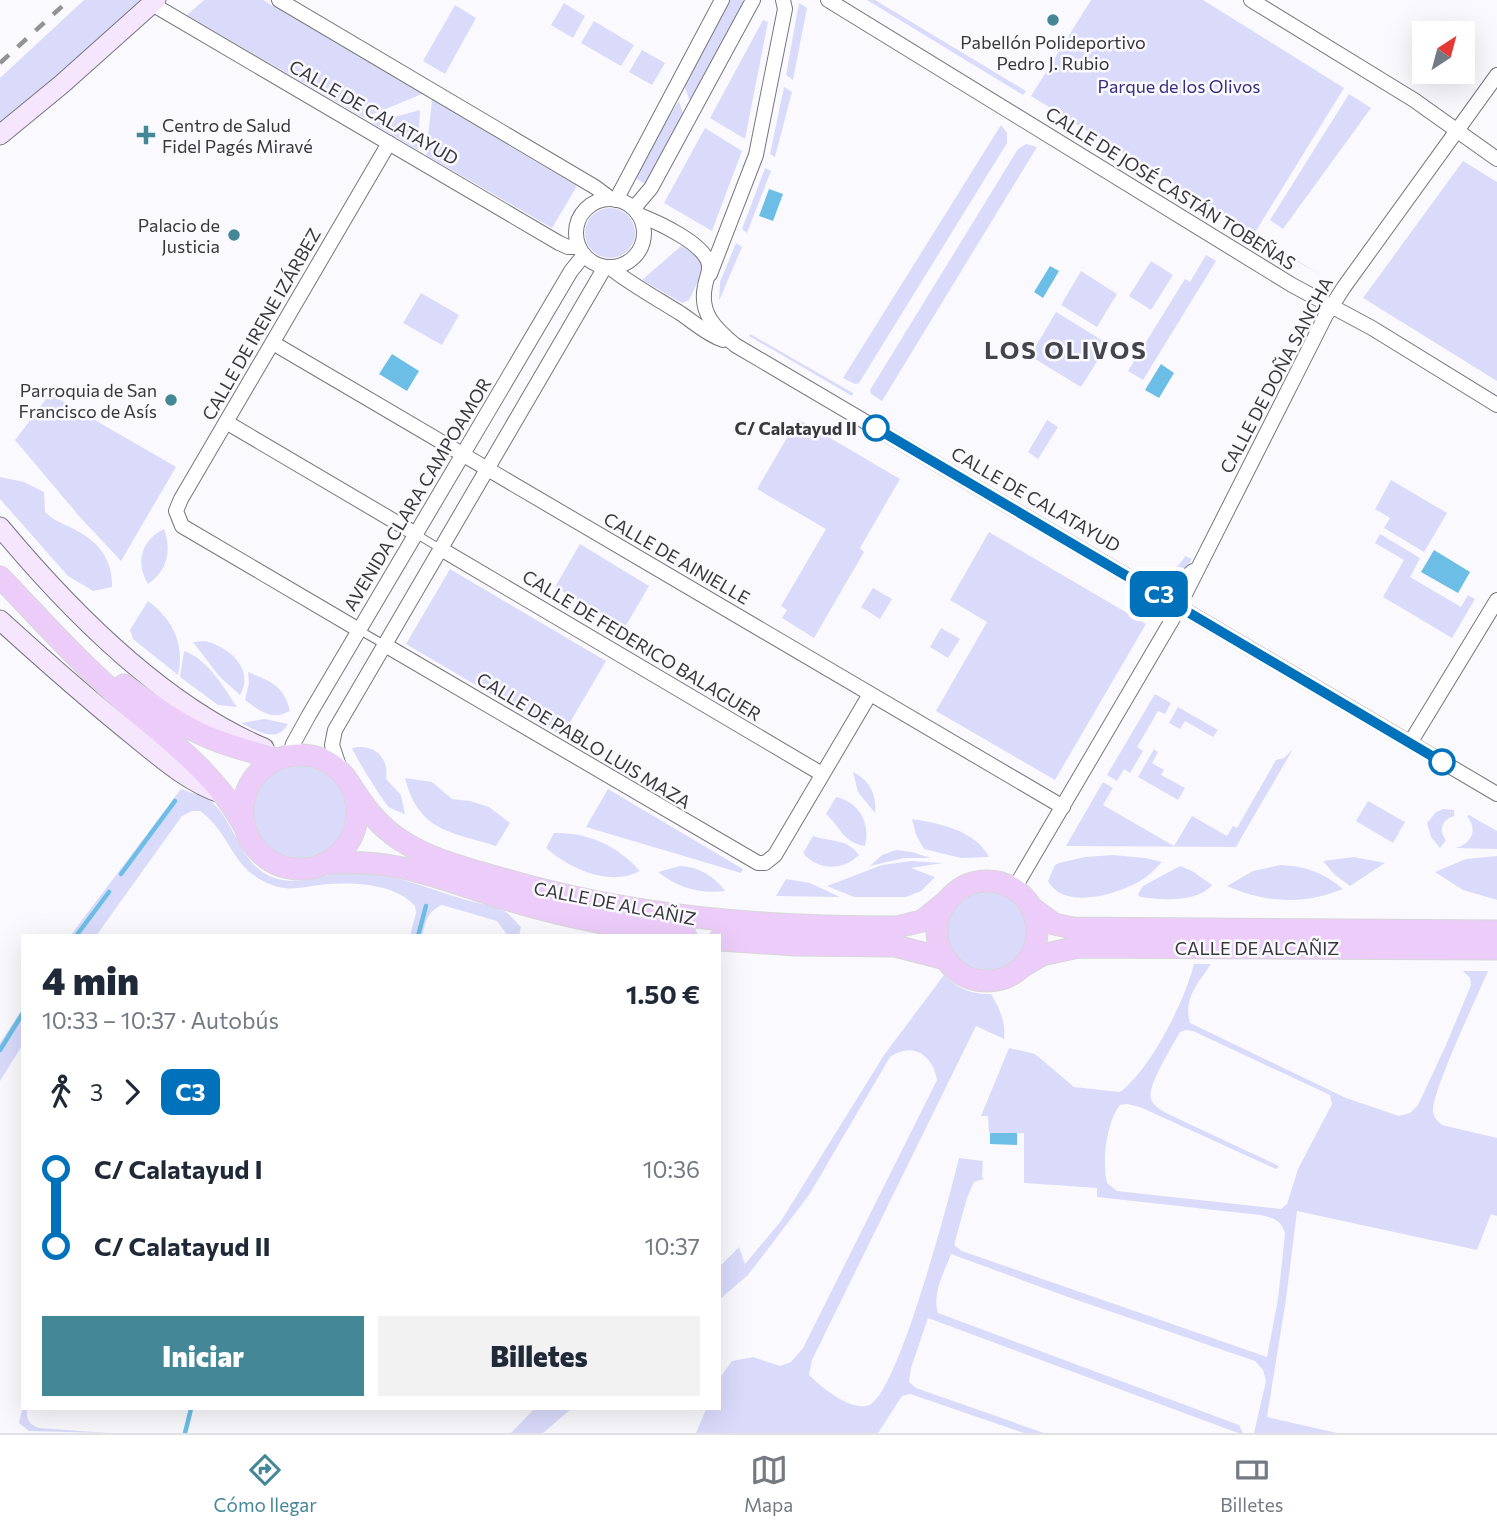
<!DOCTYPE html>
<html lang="es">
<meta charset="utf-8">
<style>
body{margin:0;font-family:Commissioner,sans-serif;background:#f2f2f3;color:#1f2937;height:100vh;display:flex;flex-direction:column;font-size:26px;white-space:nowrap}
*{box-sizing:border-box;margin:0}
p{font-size:23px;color:#747a83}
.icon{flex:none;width:38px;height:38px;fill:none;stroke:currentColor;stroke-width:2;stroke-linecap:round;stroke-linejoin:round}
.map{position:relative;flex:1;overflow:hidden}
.sheet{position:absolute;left:21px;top:934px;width:700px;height:476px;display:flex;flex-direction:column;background:#fff;border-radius:0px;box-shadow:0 7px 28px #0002}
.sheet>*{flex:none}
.badge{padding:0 14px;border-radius:10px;font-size:24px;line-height:46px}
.needle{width:46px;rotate:36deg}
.buttons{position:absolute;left:1412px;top:21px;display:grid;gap:14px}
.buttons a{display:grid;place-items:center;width:63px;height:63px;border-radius:0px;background:#fff;box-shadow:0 7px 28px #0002;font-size:35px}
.map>.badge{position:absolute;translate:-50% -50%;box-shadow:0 0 0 4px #fff}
.legs{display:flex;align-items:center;gap:10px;height:77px;padding:0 21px;font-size:23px}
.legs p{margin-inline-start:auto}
.head{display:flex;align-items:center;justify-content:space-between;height:119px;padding:0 21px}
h1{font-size:38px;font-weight:800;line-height:52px}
.primary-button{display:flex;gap:14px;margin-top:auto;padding:14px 21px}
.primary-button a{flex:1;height:80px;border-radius:0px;background:#448897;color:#fff;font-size:28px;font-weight:800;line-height:80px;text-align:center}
.primary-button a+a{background:#f2f2f3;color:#1f2937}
ul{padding:0 21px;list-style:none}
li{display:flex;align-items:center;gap:24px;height:77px;font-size:26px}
li i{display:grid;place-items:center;width:10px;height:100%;margin:0 9px;background:currentColor}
li i::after{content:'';width:18px;height:18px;margin:-9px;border:5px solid;border-radius:50%;background:#fff}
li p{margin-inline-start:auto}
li:first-child i{background:linear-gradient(#0000 50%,currentColor 0)}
li:last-child i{background:linear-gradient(currentColor 50%,#0000 0)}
.tabs{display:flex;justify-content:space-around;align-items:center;height:98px;border-top:2px solid #e0e1e3;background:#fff;font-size:19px;color:#747a83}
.tabs a{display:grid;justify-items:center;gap:4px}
.tabs .selected{color:#448897}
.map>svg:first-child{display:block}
</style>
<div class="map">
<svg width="1497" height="1433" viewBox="0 0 1497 1433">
<rect width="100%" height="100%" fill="#fafafe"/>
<g fill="#dadbfb" fill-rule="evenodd">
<polygon points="84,0 141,0 0,126 0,78"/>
<polygon points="204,0 263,0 422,94 364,118 187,15"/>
<polygon points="728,0 741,0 746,3 691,104 683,83"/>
<polygon points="867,0 875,0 1026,91 1023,95"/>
<polygon points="1091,0 1203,0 1344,88 1254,234 1324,277 1253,236 1254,234 1031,96"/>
<polygon points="564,3 585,16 573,38 551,25"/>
<polygon points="799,3 807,8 793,80 786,75"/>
<polygon points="455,5 476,18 445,74 423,61"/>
<polygon points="763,20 768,22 745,139 710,118"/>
<polygon points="594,21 634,45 621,66 581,43"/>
<polygon points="642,50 665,63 652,85 629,72"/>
<polygon points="784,87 792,92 775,157 770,154"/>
<polygon points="1349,94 1371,108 1283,229 1270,220"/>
<polygon points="432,100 577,186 552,228 426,155"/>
<polygon points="679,101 684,116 647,185 631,176 665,115 669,117"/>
<polygon points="420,110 418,150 372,123"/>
<polygon points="1001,125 1007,133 1007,143 859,383 855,384 843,378"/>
<polygon points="705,128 742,151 712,231 664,203"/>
<polygon points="1026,144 1037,147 882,401 871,394 870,390 1018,149"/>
<polygon points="1463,161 1497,182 1497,381 1363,298"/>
<polygon points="765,168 771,171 747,233 742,229"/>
<circle cx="610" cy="233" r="25"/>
<polygon points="736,243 742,247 719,301 720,282"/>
<polygon points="681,246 701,258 703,271 689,300 682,303 642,280"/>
<polygon points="1206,255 1216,261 1143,380 1128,371 1185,279 1190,282"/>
<polygon points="1151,261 1173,275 1151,310 1129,296"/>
<polygon points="1081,271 1117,294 1097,327 1061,305"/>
<polygon points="421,293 459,315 442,345 403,323"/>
<polygon points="1056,312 1108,344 1081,387 1030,356"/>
<polygon points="750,334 853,393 852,396 749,336"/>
<polygon points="50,394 176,467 121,561 79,516 15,440"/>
<polygon points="798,419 900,479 860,548 864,552 814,638 782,618 787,610 781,606 826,529 757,489"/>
<polygon points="1047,420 1058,427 1038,459 1028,452"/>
<path d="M0,477L24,482L44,492L45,512C54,521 64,524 74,529C99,542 113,560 112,587L93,591L68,576L0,499Z"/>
<polygon points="1391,480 1447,513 1424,552 1384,528 1390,518 1375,509"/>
<path d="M164,529C172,551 167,571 148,584C135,563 141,540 164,529Z"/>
<polygon points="989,532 1146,624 1055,780 936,711 987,622 950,600"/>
<polygon points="1380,534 1420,558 1410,577 1461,607 1468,595 1475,599 1452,638 1383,597 1404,560 1375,543"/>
<polygon points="580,544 649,586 625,627 555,587"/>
<path d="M1185,556L1192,559C1181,579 1162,584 1142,573L1145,568C1162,576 1177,572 1185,556Z"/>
<polygon points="450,569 606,661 562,736 406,644"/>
<polygon points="873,588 892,599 880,619 861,607"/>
<path d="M148,601C173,620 185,644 178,675L133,639L130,630Z"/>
<polygon points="941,628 960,639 948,658 930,647"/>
<path d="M205,641C229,647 255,669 240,695L219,676L193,642Z"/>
<path d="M184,651C208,659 224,688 237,707L218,705L180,677Z"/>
<path d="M248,672C270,681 284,685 290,711C271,721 260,711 245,700L249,683Z"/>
<polygon points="1155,694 1171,703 1165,714 1158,711 1137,747 1143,751 1130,773 1124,769 1117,781 1107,775"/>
<polygon points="1178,707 1218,730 1213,737 1185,721 1180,729 1169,723 1154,749 1158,752 1152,763 1164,770 1161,775 1185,788 1178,800 1138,777"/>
<path d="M265,719L288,724C277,744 257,731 241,723Z"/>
<path d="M358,747C377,746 389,759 386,779L401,795L405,814C400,812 393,810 389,807C384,803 353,753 352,748Z"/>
<polygon points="1293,749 1236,847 1066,846 1103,782 1113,788 1103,805 1174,846 1192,816 1227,836 1233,826 1237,828 1276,760 1284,758"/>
<circle cx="300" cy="811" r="48"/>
<path d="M853,772C869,780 877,794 875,813L858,792Z"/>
<path d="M405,778L432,782L452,799L470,801L489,807L510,823L496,846C451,832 418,831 405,778Z"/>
<path d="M181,789C191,793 207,796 214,804C238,828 241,869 278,879C302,885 323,874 346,873C384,869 434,891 470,901C481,904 497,906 506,912C511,916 516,922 521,927L519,936H508L497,921L442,905C427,912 426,921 422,936H410L416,913L415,906C396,884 356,882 328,884C311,885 292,892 275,886C230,871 233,835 200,811H192L182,816L96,936H70Z"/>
<polygon points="608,789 743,869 741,873 586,827"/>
<path d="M836,797C859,802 871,823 865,846C843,843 840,826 826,814Z"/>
<polygon points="1368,801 1405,822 1393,843 1356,821"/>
<path d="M1443,809L1454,810V816C1442,820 1438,830 1446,840L1440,848L1431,837L1427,823L1436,812Z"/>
<path d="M1469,815L1497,831V849L1455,848C1472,844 1478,830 1467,816Z"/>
<path d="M912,819C938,823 975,830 989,857L961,858L924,849L916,835Z"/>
<path d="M554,833C588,832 618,846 640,871C609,887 570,869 546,848Z"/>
<path d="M813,836C830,842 847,838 859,855C843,871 818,871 803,853Z"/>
<polygon points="896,850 912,852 931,858 904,858 870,866 882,855"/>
<path d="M1113,855L1145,858L1162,862C1155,869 1149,876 1140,881C1118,894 1064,911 1048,881L1055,865L1059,863L1085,857Z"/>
<polygon points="1497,856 1497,900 1463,890 1435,872 1466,859"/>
<polygon points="1354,857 1385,863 1350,886 1334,874 1323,861"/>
<polygon points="911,861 943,863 911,868 935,877 921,891 906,897 854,897 827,886 882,865"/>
<path d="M1281,865C1305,866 1325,873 1343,889C1304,905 1265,903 1227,886L1253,871Z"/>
<path d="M680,866C699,867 713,875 725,891C700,894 678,888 658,872Z"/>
<path d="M1180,866L1192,871L1212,885C1197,903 1161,900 1140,897L1138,894L1143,886Z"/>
<polygon points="786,879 810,883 840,897 776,896"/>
<circle cx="987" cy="931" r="41"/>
<path d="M1194,964H1211C1198,984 1183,998 1190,1023L1346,1098L1399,1116L1410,1113L1418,1105L1446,1045L1471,985L1470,978L1463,971H1488C1478,995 1431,1093 1433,1112C1434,1118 1438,1121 1442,1125L1497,1138V1216L1491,1214L1477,1250L1297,1211L1286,1299L1267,1417L1337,1433H1254L1266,1381L1263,1370L1255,1361L1068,1297L951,1254C944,1273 932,1293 938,1313L1239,1425L1243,1433H1238L928,1318L911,1368L909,1382L916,1388L1044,1433H1024L910,1394L902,1396L878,1433H696L706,1409H719V1379L732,1361L753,1357L780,1366L791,1362L803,1348L937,1080C933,1055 912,1041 890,1057L809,1195L748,1275L719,1300V1267L739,1247L745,1264L781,1221L884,1055L944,975C957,988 972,995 991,994C1000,1009 1006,1022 1004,1039L976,1026L812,1360L809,1375C821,1387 851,1412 869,1405C898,1394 950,1195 959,1158L983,1161L982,1177L984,1179L974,1182L967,1198L954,1245L962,1251L1267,1357L1278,1299L1285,1234C1282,1220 1273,1218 1260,1215L1097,1197V1188L1024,1183V1133H989L988,1116H981L1009,1048L1035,1054L1074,1087L1120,1092C1151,1069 1185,1000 1194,964ZM1186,1030L1193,1031L1330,1095L1332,1104L1298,1169L1287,1204L1281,1209L1117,1191L1107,1183C1102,1162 1106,1123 1120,1105L1127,1104L1140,1107L1276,1169L1279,1166L1166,1113C1160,1109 1153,1106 1151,1098C1147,1086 1173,1045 1180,1032Z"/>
<polygon points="23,1008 23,1044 0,1081 0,1043"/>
<path d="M23,1405V1409H27C26,1420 29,1424 39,1428L108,1433L29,1431L19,1423Z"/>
<polygon points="534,1409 571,1409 543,1433 511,1433"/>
</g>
<g fill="#6cbee6">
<polygon points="769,189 783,194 773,221 759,216"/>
<polygon points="1050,266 1059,271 1043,298 1034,292"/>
<polygon points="392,354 419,371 407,391 379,374"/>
<polygon points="1161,364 1174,373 1159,398 1145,390"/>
<polygon points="1434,550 1470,572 1458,593 1421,572"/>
<polygon points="990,1133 1017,1133 1017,1145 990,1144"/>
</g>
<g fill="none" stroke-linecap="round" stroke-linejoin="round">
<g stroke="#6cbee6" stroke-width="4.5">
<polyline points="121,874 175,801"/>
<polyline points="76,936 109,892"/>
<polyline points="418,936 426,906"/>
<polyline points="0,1050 23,1013"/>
<polyline points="185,1433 191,1409"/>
</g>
<g stroke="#76777e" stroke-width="9">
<g id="lane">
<polyline points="416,534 441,549"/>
<polyline points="359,630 385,645"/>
</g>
</g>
<g stroke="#76777e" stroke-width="16">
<g id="street">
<polyline points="279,0 595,187 611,199"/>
<polyline points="828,0 1292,285 1372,328 1497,405"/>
<polyline points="1251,0 1414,100 1497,159"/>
<polyline points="152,4 559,243 568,247 579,247"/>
<circle cx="610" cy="233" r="34"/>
<polyline points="616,200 722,0"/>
<polyline points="634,208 651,188 753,0"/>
<path d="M639,215C657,222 706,244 709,265C710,272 706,279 705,286C699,314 716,329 735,345L1497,794"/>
<path d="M609,267C632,285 656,298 680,313C695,323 706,334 723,340"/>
<polyline points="710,274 756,155 785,9 783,0"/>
<polyline points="273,343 1063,807"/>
<polyline points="226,422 416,534"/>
<polyline points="441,549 822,774"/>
<polyline points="1149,588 1177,585 1193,571"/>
<polyline points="359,630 182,526 176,511 181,499 389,143"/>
<polyline points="385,645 758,863 765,863 775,855 870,694"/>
<polyline points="1410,743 1497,600"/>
<polyline points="290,755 293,744 309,715 571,271 584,255"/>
<polyline points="341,772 332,745 335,730 605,267"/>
<polyline points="1014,889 1172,620 1326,315 1344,287 1497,75"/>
</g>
</g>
<g stroke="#76777e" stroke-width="21">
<g id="secondary">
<polyline points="0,135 62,84 156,0"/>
<path d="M0,527C70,611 162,705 264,748"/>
<path d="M0,620C44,660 88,699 134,736C161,758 189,783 223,794"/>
</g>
</g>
<g stroke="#d7d7d8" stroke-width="23">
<g id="primary">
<path d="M0,577C35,613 68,651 105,684C153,729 211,766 243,824"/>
<path d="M124,685C148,703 172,720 199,733C223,745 250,751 277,759"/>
<circle cx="300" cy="812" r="57"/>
<path d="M349,783C364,806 378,826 402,841C429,859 465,868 496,877C631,917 757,927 897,927L922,921L948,900"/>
<path d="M323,864C397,856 443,881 512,901C569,918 627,929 686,936"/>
<circle cx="987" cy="931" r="50"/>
<polyline points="1031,907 1054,924 1073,928 1497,931"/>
<polyline points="719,940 795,945 895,946 946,959"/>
<polyline points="1022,967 1042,955 1078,947 1497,949"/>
</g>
</g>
<use href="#lane" stroke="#fff" stroke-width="7"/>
<use href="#street" stroke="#fff" stroke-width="14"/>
<use href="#secondary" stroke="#f5e6fd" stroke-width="19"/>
<use href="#primary" stroke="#eccdfa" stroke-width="21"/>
<polyline stroke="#939397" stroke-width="4.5" stroke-dasharray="12 12" stroke-linecap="butt" points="0,63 69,0"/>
</g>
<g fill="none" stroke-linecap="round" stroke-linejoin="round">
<g stroke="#fff" stroke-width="16">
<polyline id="line-1" points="876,428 1442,762"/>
</g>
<use href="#line-1" stroke="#0072bc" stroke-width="10"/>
</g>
<g fill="#448897" stroke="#fafafe" stroke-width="2.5">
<circle cx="1053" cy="20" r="7"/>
<path d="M142.5 124.5h7v7h7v7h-7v7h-7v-7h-7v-7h7z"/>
<circle cx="234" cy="235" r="7"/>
<circle cx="171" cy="400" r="7"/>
</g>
<g fill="#fff" stroke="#0072bc" stroke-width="3.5">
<circle cx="876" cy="428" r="12"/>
<circle cx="1442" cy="762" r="12"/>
</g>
<g text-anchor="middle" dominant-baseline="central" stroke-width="5" stroke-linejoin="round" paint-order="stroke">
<g font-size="18" fill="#38383c" stroke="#fafafe" text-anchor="end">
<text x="1053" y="42" text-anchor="middle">Pabellón Polideportivo<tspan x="1053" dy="21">Pedro J. Rubio</tspan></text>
<text x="162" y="125" text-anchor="start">Centro de Salud<tspan x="162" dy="21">Fidel Pagés Miravé</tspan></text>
<text x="220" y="225">Palacio de<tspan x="220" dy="21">Justicia</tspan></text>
<text x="157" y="390">Parroquia de San<tspan x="157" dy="21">Francisco de Asís</tspan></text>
</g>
<g font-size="18" fill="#382e7d" stroke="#fafafe">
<text x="1179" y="86">Parque de los Olivos</text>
</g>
<g font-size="18" fill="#38383c" stroke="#fafafe">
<text transform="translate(374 112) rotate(30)">CALLE DE CALATAYUD</text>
<text transform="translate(1171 188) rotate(32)">CALLE DE JOSÉ CASTÁN TOBEÑAS</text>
<text transform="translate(261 324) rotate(-60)">CALLE DE IRENE IZÁRBEZ</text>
<text transform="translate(1276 375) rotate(-62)">CALLE DE DOÑA SANCHA</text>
<text transform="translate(417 494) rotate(-59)">AVENIDA CLARA CAMPOAMOR</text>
<text transform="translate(1036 499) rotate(30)">CALLE DE CALATAYUD</text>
<text transform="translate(677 558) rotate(30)">CALLE DE AINIELLE</text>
<text transform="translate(642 645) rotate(31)">CALLE DE FEDERICO BALAGUER</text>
<text transform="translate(584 740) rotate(31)">CALLE DE PABLO LUIS MAZA</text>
<text transform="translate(615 903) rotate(11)">CALLE DE ALCAÑIZ</text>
<text x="1257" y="948">CALLE DE ALCAÑIZ</text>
</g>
<g font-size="18" font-weight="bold" fill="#38383c" stroke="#fafafe" text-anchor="end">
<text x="857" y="428">C/ Calatayud II</text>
</g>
<g font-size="24" font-weight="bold" letter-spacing="2" fill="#44444c" stroke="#fafafe">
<text x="1066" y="349">LOS OLIVOS</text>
</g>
</g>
</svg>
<div class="buttons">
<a><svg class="needle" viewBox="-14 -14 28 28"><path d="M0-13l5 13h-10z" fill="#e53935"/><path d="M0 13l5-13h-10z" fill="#747a83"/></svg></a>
</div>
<b class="badge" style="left:1159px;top:594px;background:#0072bc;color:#fff">C3</b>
<section class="sheet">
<div class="head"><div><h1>4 min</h1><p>10:33 – 10:37 · Autobús</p></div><b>1.50 €</b></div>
<div class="legs"><svg class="icon" aria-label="walk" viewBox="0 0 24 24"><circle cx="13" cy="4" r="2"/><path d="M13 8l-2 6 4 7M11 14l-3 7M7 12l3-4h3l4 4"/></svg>3<svg class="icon" aria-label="forward" viewBox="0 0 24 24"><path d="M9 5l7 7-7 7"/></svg><b class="badge" style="background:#0072bc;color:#fff">C3</b></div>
<ul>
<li><i style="color:#0072bc"></i><b>C/ Calatayud I</b><p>10:36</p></li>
<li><i style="color:#0072bc"></i><b>C/ Calatayud II</b><p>10:37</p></li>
</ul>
<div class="primary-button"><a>Iniciar</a><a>Billetes</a></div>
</section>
</div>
<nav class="tabs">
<a class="selected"><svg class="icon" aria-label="directions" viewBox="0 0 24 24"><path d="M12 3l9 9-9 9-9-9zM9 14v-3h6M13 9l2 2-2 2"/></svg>Cómo llegar</a>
<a><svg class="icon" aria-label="map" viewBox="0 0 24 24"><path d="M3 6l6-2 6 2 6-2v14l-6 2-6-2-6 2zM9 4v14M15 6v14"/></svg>Mapa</a>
<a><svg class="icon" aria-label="tickets" viewBox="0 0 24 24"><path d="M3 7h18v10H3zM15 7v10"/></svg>Billetes</a>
</nav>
